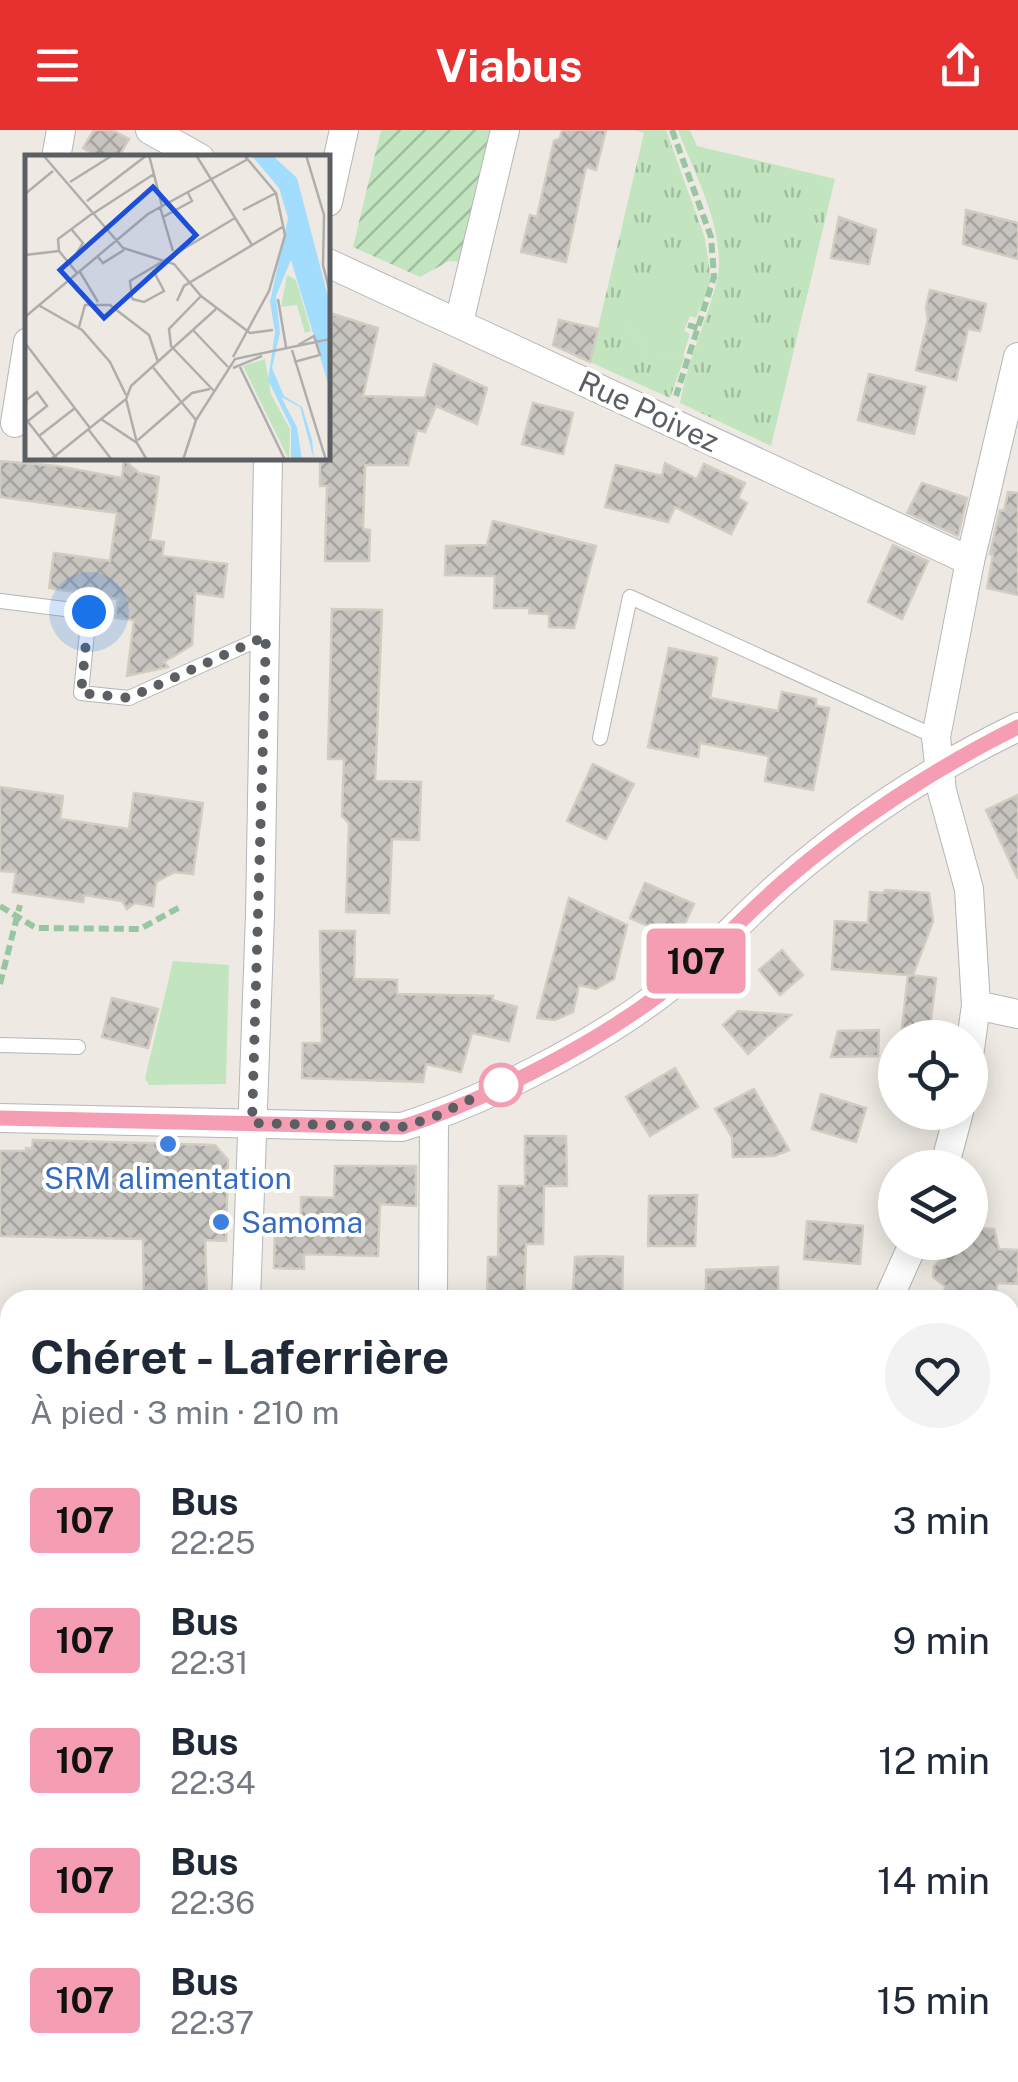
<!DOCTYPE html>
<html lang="fr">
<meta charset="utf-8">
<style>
body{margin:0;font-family:"Public Sans",sans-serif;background:#f2f2f3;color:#1f2937;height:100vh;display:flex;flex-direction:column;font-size:38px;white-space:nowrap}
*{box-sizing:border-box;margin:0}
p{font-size:32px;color:#747a83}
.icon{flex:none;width:55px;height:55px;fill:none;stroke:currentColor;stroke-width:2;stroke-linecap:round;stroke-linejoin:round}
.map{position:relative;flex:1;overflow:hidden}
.panel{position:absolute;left:0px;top:1160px;width:1020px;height:792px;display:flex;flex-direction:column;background:#fff;border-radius:30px 30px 0 0;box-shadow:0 5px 25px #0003}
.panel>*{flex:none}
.badge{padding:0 20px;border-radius:8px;font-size:35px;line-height:65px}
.fabs{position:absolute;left:878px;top:890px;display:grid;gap:20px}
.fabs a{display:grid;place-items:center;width:110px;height:110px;border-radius:50%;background:#fff;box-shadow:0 5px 25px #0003;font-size:50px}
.you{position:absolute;width:50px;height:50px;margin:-25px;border:8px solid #fff;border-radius:50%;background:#1a73e8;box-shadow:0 0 0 15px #1a73e833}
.map>.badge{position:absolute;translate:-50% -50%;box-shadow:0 0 0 5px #fff}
.round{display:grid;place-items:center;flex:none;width:105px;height:105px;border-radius:52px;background:#f2f2f3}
.summary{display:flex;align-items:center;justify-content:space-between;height:170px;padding:0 30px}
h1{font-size:48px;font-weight:700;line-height:75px}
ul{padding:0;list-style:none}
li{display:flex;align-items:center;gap:30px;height:120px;padding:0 30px}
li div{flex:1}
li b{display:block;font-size:38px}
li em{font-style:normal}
li .badge{min-width:110px;font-weight:700;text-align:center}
header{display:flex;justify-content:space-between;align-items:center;height:130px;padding:0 30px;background:#e73030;color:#fff;font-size:45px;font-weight:700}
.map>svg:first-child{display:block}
</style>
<header><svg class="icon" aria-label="menu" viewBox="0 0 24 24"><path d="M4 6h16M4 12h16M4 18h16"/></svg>Viabus<svg class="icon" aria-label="share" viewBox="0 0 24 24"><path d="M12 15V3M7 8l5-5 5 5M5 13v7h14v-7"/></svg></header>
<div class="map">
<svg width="1018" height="1952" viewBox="0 0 1018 1952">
<defs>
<pattern id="grass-tufts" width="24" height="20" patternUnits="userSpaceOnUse" patternTransform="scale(2.5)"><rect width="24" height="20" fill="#c2e5bf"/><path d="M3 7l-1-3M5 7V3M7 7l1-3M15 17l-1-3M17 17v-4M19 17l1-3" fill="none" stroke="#a1bd9f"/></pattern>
<pattern id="garden-furrows" width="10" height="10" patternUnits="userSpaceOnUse" patternTransform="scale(2.5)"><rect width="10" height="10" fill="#c2e5bf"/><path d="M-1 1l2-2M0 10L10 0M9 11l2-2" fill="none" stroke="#a1bd9f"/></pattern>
<pattern id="building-cross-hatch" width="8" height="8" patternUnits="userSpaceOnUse" patternTransform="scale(2.5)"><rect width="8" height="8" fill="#c8c5c0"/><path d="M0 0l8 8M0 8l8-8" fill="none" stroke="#a5a3a0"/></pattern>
</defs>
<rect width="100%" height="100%" fill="#eeeae3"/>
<polygon fill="#ded9d1" points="1018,1742 1018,1952 897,1952 897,1943 1010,1942 1010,1745"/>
<g fill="url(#grass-tufts)">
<polygon points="634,0 666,0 705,108 711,150 698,188 703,167 627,193 648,223 685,226 670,268 590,232 644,3"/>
<path d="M678,0H690L697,16L835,49L771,316L680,273C687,232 705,195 716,155C729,105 695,46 678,0Z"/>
</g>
<g fill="#c2e5bf">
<polygon points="674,146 704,167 696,188 690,186 684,201 690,204 683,226 648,224 627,193 640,158"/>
<polygon points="173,831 229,835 226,954 149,955 145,948"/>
</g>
<polygon fill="url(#garden-furrows)" points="381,0 493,0 464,132 449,131 420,147 353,117"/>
<g fill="url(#building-cross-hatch)" stroke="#d2ccc1" stroke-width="2.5">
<polygon points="94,0 112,0 129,9 118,28 100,28 83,18"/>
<polygon points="562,0 606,0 596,40 586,37 566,132 521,122 530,85 537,87 554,11 560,8"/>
<polygon points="966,80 1018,93 1018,129 963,114"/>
<polygon points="839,87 876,100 869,134 831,128"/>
<polygon points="930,160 986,174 980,201 968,199 956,250 916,240 928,189 926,177"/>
<polygon points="333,184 378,198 363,266 425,268 434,234 487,258 477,294 436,276 425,302 417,300 408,335 365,335 363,399 370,400 369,431 325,431 327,356 320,356 320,328 328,328 328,208"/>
<polygon points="559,190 598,199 590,232 553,215"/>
<polygon points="869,244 925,257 914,304 858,290"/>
<polygon points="533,273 573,283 563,324 522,314"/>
<polygon points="124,330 139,343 159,347 150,410 164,412 162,426 227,434 223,467 195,463 192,515 164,532 168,537 127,546 134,490 115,488 118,469 49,458 54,423 110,431 117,383 0,367 0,331 57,336 122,348"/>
<polygon points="665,333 697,349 704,334 745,353 738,368 747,373 731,404 675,377 668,392 605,377 616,335 662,346"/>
<polygon points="922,353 967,368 958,406 907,383"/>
<polygon points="1008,362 1018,363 1018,465 987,458 993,425 990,424 1000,380 1004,381"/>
<polygon points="493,391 596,416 574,498 549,497 549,484 529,483 530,478 494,478 495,446 445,445 446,416 487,415"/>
<polygon points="893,415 928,431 902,489 868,472"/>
<polygon points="332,479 382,480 375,651 421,652 419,710 392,709 389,783 346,782 349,693 342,686 344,629 328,629"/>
<polygon points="669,518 717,528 710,568 778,581 782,562 816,569 816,576 829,578 813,660 765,651 769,626 700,613 698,627 648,617"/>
<polygon points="593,634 634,654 606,709 567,691"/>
<polygon points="0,657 63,666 60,689 129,699 134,663 203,673 193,744 175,742 156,752 153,776 135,773 127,779 122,771 84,765 83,772 13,762 16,742 0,741"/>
<polygon points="1018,665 1018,749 986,680"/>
<polygon points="645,753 694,774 678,809 630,788"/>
<polygon points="885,760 929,763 933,791 913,845 909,845 936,848 930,898 902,898 908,845 832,839 835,791 868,793 870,762 884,763"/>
<polygon points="569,768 627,795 614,849 596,859 579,855 573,882 555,890 537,888"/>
<polygon points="320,801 355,801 354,849 397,850 397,864 493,866 492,870 517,877 509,911 472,903 461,942 426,934 423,952 302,948 303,913 322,913"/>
<polygon points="782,820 803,845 780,865 759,840"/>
<polygon points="112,868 158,879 148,918 102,907"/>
<polygon points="738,881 791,885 748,924 723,895"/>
<polygon points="879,900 878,926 831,927 838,901"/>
<polygon points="675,938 698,977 650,1006 626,967"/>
<polygon points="754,959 789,1020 774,1026 733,1027 732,1007 715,979"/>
<polygon points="821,964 866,978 856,1012 812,999"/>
<polygon points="525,1006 566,1006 567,1056 544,1056 543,1114 526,1114 524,1170 487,1170 488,1127 498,1127 499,1056 525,1056"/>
<polygon points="33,1010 215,1015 228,1030 226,1111 205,1110 207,1170 144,1170 143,1109 0,1106 0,1021 26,1021 26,1018 32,1019"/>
<polygon points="335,1036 416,1036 416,1076 380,1074 378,1126 304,1124 304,1139 274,1138 275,1099 301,1100 301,1067 334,1068"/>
<polygon points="697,1065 695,1116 648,1116 649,1066"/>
<polygon points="807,1091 863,1096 860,1134 804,1129"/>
<polygon points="970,1098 994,1099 999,1119 1018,1120 1018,1154 997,1153 996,1166 984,1166 984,1170 944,1170 945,1156 933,1147 934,1136 948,1123 948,1112 970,1112"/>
<polygon points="600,1126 623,1127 622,1170 582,1170 582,1164 573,1164 575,1127"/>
<polygon points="778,1137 778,1168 706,1170 706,1140"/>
</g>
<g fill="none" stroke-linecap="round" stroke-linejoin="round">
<g stroke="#b3b6ba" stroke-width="16">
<g id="lane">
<polyline points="0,471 89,482 81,563 129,568 266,506"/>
<polyline points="600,608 630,467 936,607"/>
<polyline points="0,915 78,917"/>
</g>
</g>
<g stroke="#b3b6ba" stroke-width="30">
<g id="street">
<polyline points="150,0 200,28"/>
<polyline points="56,28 61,0"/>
<polyline points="328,72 344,0"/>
<polyline points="328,133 970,431"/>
<polyline points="459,192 505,0"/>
<polyline points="15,293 28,212"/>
<polyline points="976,875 1018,884"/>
<polyline points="970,919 976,875 969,759 942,661 936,607 970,431 1018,227"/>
<path d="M0,988L402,997C484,971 590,917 659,865C703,832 741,789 783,752C853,691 935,637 1018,597"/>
<polyline points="944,1038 959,982"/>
<polyline points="246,1170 260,785 268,328"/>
<polyline points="433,1170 434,987"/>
<polyline points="888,1170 914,1112"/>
<polyline points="1010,1407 1018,1408"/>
<polyline points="0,1632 10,1633"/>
<polyline points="1010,1713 1018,1711"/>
<polyline points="0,1777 10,1777"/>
<polyline points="229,1952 229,1942"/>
<polyline points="689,1952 692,1942"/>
</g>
</g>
<g stroke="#99c6a2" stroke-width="6" stroke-dasharray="10 5" stroke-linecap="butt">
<polyline points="672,0 711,107 714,147 676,266"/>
<polyline points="688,195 698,198"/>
<polyline points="0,776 36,798 140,799 180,777"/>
<polyline points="0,854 20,775"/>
</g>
<use href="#lane" stroke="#fff" stroke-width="14"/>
<use href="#street" stroke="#fff" stroke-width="28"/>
</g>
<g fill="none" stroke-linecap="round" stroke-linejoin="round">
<g stroke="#fff" stroke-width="22">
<path id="line" d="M0,988L402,997C484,971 589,917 659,865C703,831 741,789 783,752C851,693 937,637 1018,597"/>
</g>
<use href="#line" stroke="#f59eb3" stroke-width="15"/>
<polyline stroke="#5b5f63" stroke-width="10" stroke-dasharray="0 18" points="89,482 81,563 129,568 266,506 252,993 402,997 434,987 501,955"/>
</g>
<circle fill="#fff" stroke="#f59eb3" stroke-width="5" cx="501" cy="955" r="20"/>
<g fill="#3f7fe0" stroke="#fff" stroke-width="4">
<circle cx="168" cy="1014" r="10"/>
<circle cx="221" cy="1092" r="10"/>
</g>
<g text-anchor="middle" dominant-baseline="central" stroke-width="8" stroke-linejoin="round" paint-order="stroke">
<g font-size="30" fill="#5b5f63" stroke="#fff">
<text transform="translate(649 281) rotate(25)">Rue Poivez</text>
</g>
<g font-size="30" fill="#366cbe" stroke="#fff">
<text x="168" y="1048">SRM alimentation</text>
<text x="241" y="1092" text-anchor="start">Samoma</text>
</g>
</g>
<g transform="translate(25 25)">
<rect width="305" height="305" fill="#eeeae3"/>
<path d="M262,120L271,125L286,176L280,178L272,150L256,152ZM240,204L246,239L265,274L264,305L218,211Z" fill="#c2e5bf"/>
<path d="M226,0H247L272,23L305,149V235L266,105L251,141L255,178L247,213L259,241L277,252L287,284L289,305L275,252L256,242L272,272L277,305H266V272L243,225L250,177L245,147L263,63L254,33Z" fill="#a3ddfe"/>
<path fill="none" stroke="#afaeac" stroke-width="2.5" d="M18,0L98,93L149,109L176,141L225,178L248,175M124,0L137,51M171,0L227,90M281,0L299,60L298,110L305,138M45,27L88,0M0,39L28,16M62,46L122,0M135,52L148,96M218,55L251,38M69,58L129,19M138,62L167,46L163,38M0,100L34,96M73,102L78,108L99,95M45,109L58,88L47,75M55,117L73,147M53,119L34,96L33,84L68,58M176,141L144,174L146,191L189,236M107,144L105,126L210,63M107,144L119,147L139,136L128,115M253,144L261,192M152,146L159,131L259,71M15,151L57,175L85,207L101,240M0,162L123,59L223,4M54,172L60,150H85L124,180L133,207M167,174L203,212M0,188L65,273M267,195L301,305M208,202L244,136L260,80L251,38L219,0M269,207L295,200L289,181L273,190M127,211L171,265M215,212L260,305M208,213L237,201M0,246L12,237L22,251L3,266M0,263L33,305M76,264L112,288L122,305M63,274L87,305M14,281L50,253M113,285L167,238L185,234M112,288L101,244L106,231L191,154M25,305L101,244M158,305L171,265L210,204L305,184"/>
<path fill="#1d4ed8" fill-opacity="0.15" stroke="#1d4ed8" stroke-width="5" d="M128,32L171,80L79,163L35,115Z"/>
<rect width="305" height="305" fill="none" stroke="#5b5f63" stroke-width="5"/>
</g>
</svg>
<div class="fabs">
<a><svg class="icon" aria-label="locate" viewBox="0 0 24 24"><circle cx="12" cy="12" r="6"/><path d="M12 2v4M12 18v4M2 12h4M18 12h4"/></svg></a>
<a><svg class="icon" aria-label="layers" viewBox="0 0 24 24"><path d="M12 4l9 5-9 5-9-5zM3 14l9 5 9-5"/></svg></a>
</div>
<div class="you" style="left:89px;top:482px"></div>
<b class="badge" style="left:696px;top:831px;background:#f59eb3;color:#111">107</b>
<section class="panel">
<div class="summary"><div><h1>Chéret - Laferrière</h1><p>À pied · 3 min · 210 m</p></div><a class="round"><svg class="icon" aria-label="heart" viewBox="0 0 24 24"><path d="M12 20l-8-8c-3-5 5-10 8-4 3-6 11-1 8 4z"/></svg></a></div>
<ul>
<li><span class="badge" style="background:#f59eb3;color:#111">107</span><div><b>Bus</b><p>22:25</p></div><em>3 min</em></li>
<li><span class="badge" style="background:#f59eb3;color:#111">107</span><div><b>Bus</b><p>22:31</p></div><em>9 min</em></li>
<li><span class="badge" style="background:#f59eb3;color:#111">107</span><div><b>Bus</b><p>22:34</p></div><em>12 min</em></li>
<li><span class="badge" style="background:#f59eb3;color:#111">107</span><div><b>Bus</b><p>22:36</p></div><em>14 min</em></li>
<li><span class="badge" style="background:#f59eb3;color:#111">107</span><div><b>Bus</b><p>22:37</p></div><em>15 min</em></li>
</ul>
</section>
</div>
